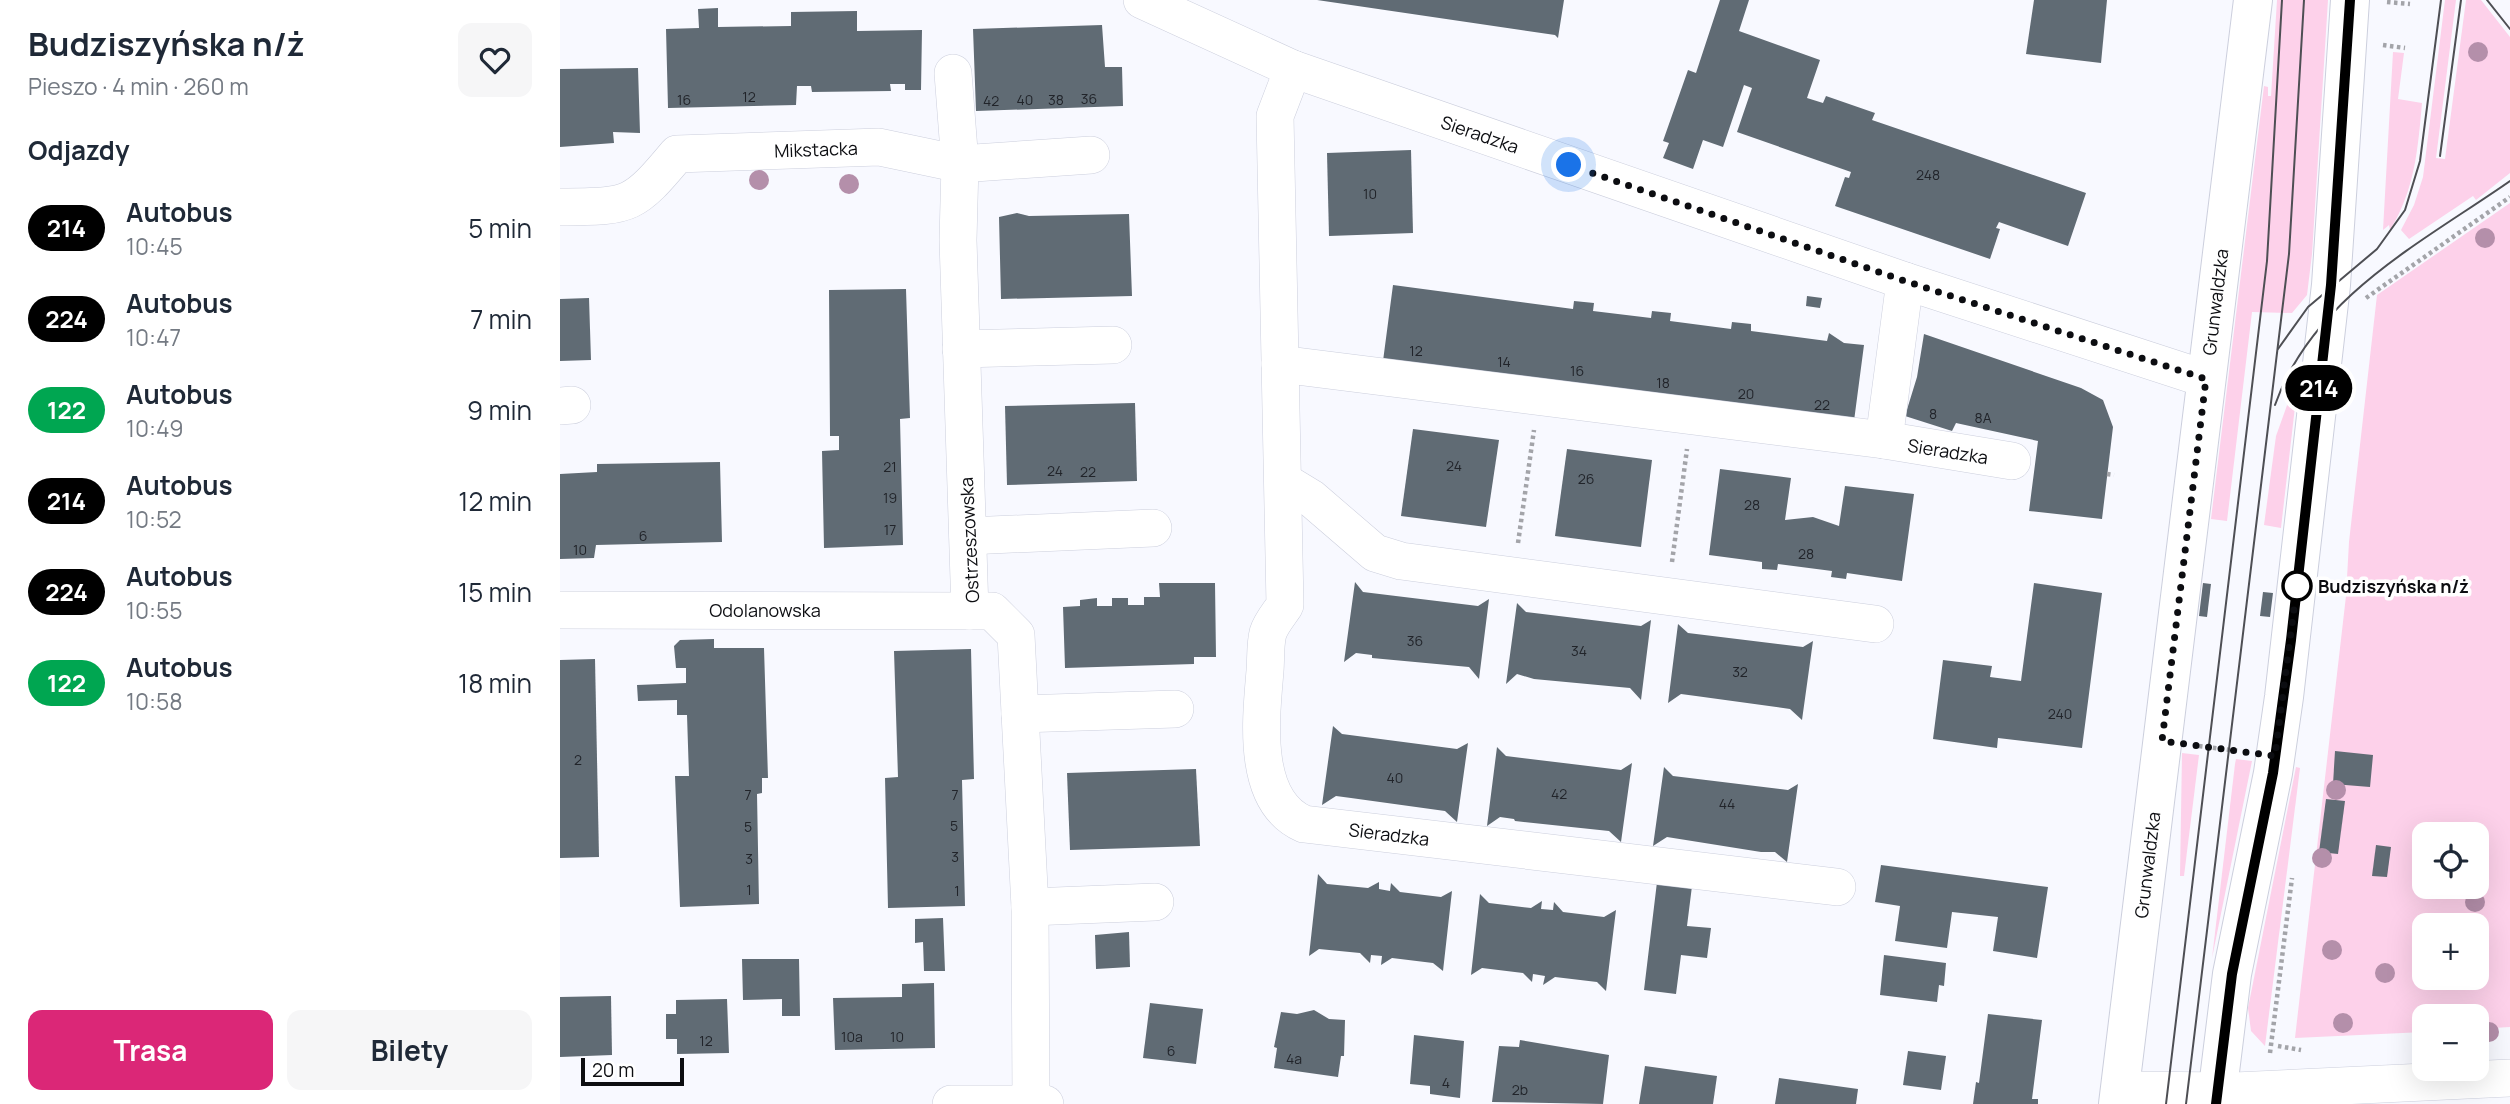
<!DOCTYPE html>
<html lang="pl">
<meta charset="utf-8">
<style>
body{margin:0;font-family:Manrope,sans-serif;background:#f6f6f7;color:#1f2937;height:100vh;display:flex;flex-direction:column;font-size:26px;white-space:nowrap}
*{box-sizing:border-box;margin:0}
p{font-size:23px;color:#747a83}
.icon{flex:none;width:38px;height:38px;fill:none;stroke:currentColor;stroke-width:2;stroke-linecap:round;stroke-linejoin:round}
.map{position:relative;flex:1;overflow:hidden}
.details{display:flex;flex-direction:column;background:#fff;width:560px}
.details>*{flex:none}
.badge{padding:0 14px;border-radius:23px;font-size:24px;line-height:46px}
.tools{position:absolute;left:1852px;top:822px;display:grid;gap:14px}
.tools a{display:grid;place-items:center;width:77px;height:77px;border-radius:14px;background:#fff;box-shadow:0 7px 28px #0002;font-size:35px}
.scale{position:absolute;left:21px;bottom:18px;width:103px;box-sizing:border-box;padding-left:7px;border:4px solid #0c0d11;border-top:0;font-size:19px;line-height:24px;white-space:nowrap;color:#0c0d11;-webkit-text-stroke:5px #fff;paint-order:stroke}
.you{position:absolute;width:35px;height:35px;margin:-18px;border:5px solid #fff;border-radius:50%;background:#1a73e8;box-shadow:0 0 0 10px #1a73e833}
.map>.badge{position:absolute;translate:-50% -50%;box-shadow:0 0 0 4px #fff}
h2{padding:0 28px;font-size:26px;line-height:63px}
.round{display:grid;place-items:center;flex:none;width:74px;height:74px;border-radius:14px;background:#f6f6f7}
.summary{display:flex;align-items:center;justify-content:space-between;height:119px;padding:0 28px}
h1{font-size:33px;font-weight:700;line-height:52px}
.button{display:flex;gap:14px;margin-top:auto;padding:14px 28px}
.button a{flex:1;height:80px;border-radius:14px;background:#db2777;color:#fff;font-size:28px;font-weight:700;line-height:80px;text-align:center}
.button a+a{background:#f6f6f7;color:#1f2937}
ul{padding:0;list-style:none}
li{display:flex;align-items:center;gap:21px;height:91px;padding:0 28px}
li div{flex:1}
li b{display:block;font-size:26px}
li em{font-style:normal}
li .badge{min-width:77px;font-weight:700;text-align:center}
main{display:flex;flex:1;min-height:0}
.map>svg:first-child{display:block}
</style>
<main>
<section class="details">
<div class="summary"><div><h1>Budziszyńska n/ż</h1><p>Pieszo · 4 min · 260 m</p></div><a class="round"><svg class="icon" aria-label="heart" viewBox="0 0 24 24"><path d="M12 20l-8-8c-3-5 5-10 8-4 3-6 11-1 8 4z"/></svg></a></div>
<h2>Odjazdy</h2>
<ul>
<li><span class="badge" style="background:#000;color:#fff">214</span><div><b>Autobus</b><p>10:45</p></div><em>5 min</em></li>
<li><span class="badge" style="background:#000;color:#fff">224</span><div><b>Autobus</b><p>10:47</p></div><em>7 min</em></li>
<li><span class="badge" style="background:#00a651;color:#fff">122</span><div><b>Autobus</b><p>10:49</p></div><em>9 min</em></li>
<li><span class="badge" style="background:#000;color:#fff">214</span><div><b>Autobus</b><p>10:52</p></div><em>12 min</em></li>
<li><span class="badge" style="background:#000;color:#fff">224</span><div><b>Autobus</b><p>10:55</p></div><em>15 min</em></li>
<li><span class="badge" style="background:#00a651;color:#fff">122</span><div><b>Autobus</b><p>10:58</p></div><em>18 min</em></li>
</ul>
<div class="button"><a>Trasa</a><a>Bilety</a></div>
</section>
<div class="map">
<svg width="1950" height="1104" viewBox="0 0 1950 1104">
<rect width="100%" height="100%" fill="#f8f9ff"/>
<g fill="#fdd1ea" fill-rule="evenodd">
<polygon points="1717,0 1768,0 1752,254 1747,295 1732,313 1692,312 1667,521 1651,519 1704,86 1708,87 1708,96 1711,96"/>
<polygon points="1885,0 1896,0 1876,158 1885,159 1906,0 1921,0 1950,37 1950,173 1916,200 1913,196 1849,239 1841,230 1854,205 1863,177"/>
<path d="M1833,52L1844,53L1838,99L1862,103C1858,148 1855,190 1830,230L1829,225L1823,230Z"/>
<path d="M1950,203V1027L1916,1029V1017H1864V1032L1735,1038L1786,596L1789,542L1817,295ZM1864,835H1916V887H1864ZM1864,926H1916V978H1864Z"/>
<polygon points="1739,372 1721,528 1704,525 1716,436"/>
<polygon points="1622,753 1639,755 1624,876 1620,876"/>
<polygon points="1676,759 1692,761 1652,958 1675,764"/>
<polygon points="1736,767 1740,768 1705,1046 1691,1031 1688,1008"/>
</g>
<g fill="#606b74">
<polygon points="757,0 1004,0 998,38 995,35"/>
<polygon points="1160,0 1189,0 1179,31 1260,60 1247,98 1263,103 1266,96 1315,113 1312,120 1526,193 1508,246 1439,222 1436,228 1440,229 1430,259 1275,206 1285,177 1289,178 1291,172 1177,132 1192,88 1184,85 1163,147 1143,140 1133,169 1103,158 1109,143 1103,141 1128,70 1136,73"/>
<polygon points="1474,0 1547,0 1541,63 1466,54"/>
<polygon points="158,8 158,27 231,26 231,12 297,11 297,31 362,30 361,90 345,90 345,84 330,84 331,91 252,92 251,86 237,86 236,105 108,108 106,29 139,28 138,9"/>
<polygon points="542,25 545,67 562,67 563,106 416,111 413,29"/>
<polygon points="78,68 80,133 53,132 54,143 0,147 0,69"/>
<polygon points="851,150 853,233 769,236 767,153"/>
<polygon points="457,213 469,216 569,214 572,296 441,299 439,217"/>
<polygon points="833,285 1013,309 1014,301 1034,303 1033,311 1091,318 1092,311 1111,313 1110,321 1171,329 1172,322 1191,324 1191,331 1267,341 1269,333 1284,343 1304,345 1294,421 823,361"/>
<polygon points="346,289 350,418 340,419 343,545 264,548 262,451 279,450 279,436 270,436 269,290"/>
<polygon points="1247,296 1262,298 1260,308 1246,306"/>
<polygon points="29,298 31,360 0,361 0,299"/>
<polygon points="1364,334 1521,388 1543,400 1553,427 1542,519 1469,511 1478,441 1396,423 1392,431 1345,416 1357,377"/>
<polygon points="575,403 577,481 447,485 445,406"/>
<polygon points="853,429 939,440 926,527 841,516"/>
<polygon points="1007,449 1092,460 1081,547 995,536"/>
<polygon points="160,462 162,542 36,545 34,558 0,559 0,474 37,472 37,464"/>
<polygon points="1160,469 1231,478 1225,520 1253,517 1279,526 1285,486 1354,494 1342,581 1287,573 1286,579 1271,577 1272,571 1218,564 1217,570 1202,569 1202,562 1149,555"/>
<polygon points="795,582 803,592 918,606 929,599 919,679 909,667 812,658 812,655 796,653 784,662"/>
<polygon points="599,583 655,583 656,657 634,657 634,664 505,668 503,607 520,606 520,600 537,598 537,606 552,606 552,598 568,598 568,605 584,605 584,597 600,597"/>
<polygon points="1474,583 1542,593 1522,748 1438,738 1437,748 1373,739 1383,660 1432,666 1430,677 1461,681"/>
<polygon points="1643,583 1651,584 1647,617 1639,616"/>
<polygon points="1703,592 1713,593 1710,617 1700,616"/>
<polygon points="957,603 966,612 1081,626 1091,620 1081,700 1070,688 974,679 957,674 946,684"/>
<polygon points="1118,624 1128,633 1243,647 1253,641 1242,720 1230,709 1136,696 1121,694 1108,703"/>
<polygon points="154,639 154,648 204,648 208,778 202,778 202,793 197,794 199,904 120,907 115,776 129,776 127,715 117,715 117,700 78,701 77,685 126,683 126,668 116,668 114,646 120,640"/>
<polygon points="411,649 414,779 402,780 405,906 328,908 325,778 338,777 334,651"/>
<polygon points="35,659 39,857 0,858 0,660"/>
<polygon points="773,726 782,734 897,749 908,743 897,822 885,811 791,798 776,796 762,805"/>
<polygon points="937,747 946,756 1061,770 1072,763 1061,842 1049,831 955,821 954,819 940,817 927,826"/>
<polygon points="1775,751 1813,755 1810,787 1773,784"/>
<polygon points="1104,767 1113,776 1228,790 1238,784 1227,862 1215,852 1201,852 1107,837 1093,846"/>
<polygon points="636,769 640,846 510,850 507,773"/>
<polygon points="1766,799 1785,801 1778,854 1759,852"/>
<polygon points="1816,845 1831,847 1827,877 1812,876"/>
<polygon points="1321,865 1488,887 1477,958 1433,951 1438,917 1392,912 1387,948 1335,941 1340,906 1315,902"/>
<polygon points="758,874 767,884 808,888 819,882 819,889 830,891 831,883 840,892 881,897 892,891 883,971 873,963 832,958 821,965 822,956 811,955 810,963 800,953 759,949 749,956"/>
<polygon points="1097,882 1132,886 1127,926 1151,928 1147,958 1121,955 1116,994 1084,990"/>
<polygon points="920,894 929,903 971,908 982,901 981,909 993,910 994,902 1003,912 1044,917 1056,910 1046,991 1037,982 995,977 983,985 985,976 973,974 972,982 963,973 922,968 911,975"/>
<polygon points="383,918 385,971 364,971 363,942 355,943 355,919"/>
<polygon points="569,932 570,967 536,969 535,935"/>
<polygon points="1324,955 1386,963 1384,986 1379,985 1377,1002 1320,995"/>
<polygon points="182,959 239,959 240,1016 222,1016 222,999 183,1000"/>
<polygon points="374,983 375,1048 275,1050 273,998 342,997 342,984"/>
<polygon points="51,996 52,1055 0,1057 0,997"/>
<polygon points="167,999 169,1053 117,1054 117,1039 106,1039 106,1014 116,1014 116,1000"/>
<polygon points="590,1003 643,1009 636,1064 583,1058"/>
<polygon points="754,1010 769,1019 785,1020 784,1056 781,1056 778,1077 714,1068 717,1048 714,1047 721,1012 737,1014"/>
<polygon points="1428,1014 1482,1020 1472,1099 1478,1099 1478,1104 1413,1104 1416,1082 1419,1083"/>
<polygon points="854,1035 904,1041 900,1098 870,1094 870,1086 850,1084"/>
<polygon points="960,1040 1049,1055 1043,1104 932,1102 939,1046 959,1047"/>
<polygon points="1348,1051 1386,1056 1381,1090 1343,1085"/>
<polygon points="1085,1066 1157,1076 1153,1104 1079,1104"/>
<polygon points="1219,1078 1298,1089 1296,1104 1215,1104"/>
</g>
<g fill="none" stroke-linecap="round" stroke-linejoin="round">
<g stroke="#cccfdd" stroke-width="38">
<g id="minor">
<polyline points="582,0 733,69 1345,281 1646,379"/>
<path d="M733,69L715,116L725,605C720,613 711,623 708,633C705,644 706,659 705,671C701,718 691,801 744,824L1277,887"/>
<polyline points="393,73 400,164 398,240 410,611 432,611 456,635 470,907 471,1102"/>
<path d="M0,207C70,206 72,208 117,154L319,147L400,164L531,155"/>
<polyline points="401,349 553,345"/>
<polyline points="720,364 1324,440 1452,461"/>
<polyline points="0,406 12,405"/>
<polyline points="1324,440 1345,281"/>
<polyline points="723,481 751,498 815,553 841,561 1315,624"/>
<polyline points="408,536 593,528"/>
<polyline points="0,610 410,611"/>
<polyline points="460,714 615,709"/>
<polyline points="470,907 595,902"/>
<polyline points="1560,1090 1675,1091 1950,1078"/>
<polyline points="391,1104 485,1104"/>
</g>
</g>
<g stroke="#cccfdd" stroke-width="40">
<g id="tertiary">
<polyline points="1558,1104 1693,0"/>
<polyline points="1656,1104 1672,974 1713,773 1724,697 1771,285 1790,0"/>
</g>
</g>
<g stroke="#a3a4a9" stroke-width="4.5" stroke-dasharray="3.5 3.5" stroke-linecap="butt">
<polyline points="1827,2 1850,4"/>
<polyline points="1823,45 1845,48"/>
<polyline points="1806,298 1950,197"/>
<polyline points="1547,474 1554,475"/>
<polyline points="958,543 974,430"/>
<polyline points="1112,562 1127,449"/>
<polyline points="1639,746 1679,751"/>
<polyline points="1718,1046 1741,1050"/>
<polyline points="1710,1053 1732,878"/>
</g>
<use href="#minor" stroke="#fff" stroke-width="37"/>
<use href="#tertiary" stroke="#fff" stroke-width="38"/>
<g stroke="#4e4f54" stroke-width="2">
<polyline points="1927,0 1950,29"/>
<polyline points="1880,156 1901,0"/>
<polyline points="1718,349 1748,307 1817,249 1845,210 1860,161 1881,0"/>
<path d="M1715,405C1753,297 1861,243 1950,181"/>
<polyline points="1606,1104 1707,261 1722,0"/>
<polyline points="1626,1104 1729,254 1744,0"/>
</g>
</g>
<g fill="#b48faa">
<circle cx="1918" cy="52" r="10"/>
<circle cx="199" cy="180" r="10"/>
<circle cx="289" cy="184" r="10"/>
<circle cx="1925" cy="238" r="10"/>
<circle cx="1776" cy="790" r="10"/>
<circle cx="1762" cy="858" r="10"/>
<circle cx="1915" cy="902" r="10"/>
<circle cx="1772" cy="950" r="10"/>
<circle cx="1825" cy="973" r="10"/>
<circle cx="1783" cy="1023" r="10"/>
<circle cx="1929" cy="1032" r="10"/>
</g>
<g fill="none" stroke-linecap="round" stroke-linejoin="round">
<g stroke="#fff" stroke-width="16">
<polyline id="line" points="1656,1104 1672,974 1713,773 1731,640 1771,285 1790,0"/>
</g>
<use href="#line" stroke="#000" stroke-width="10"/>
<polyline stroke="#0c0d11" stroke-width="7" stroke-dasharray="0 12.6" points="1009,165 1345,281 1646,379 1602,741 1715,756 1737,586"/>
</g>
<circle fill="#fff" stroke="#000" stroke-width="3.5" cx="1737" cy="586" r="14"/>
<g text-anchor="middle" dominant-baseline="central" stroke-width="7" stroke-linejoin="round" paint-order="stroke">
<g font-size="14" fill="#21242a">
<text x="189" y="96">12</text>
<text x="529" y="98">36</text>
<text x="124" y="99">16</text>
<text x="465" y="99">40</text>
<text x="496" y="99">38</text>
<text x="431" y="100">42</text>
<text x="1368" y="174">248</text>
<text x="810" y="193">10</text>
<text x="856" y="350">12</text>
<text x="944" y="361">14</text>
<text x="1017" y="370">16</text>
<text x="1103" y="382">18</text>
<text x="1186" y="393">20</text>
<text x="1262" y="404">22</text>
<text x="1373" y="413">8</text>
<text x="1423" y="417">8A</text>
<text x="894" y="465">24</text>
<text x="330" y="466">21</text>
<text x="495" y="470">24</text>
<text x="528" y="471">22</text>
<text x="1026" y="478">26</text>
<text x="330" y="497">19</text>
<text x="1192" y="504">28</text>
<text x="330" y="529">17</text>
<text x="83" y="535">6</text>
<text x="20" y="549">10</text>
<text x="1246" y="553">28</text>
<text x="855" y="640">36</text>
<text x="1019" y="650">34</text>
<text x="1180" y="671">32</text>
<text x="1500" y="713">240</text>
<text x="18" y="759">2</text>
<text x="835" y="777">40</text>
<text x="999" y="793">42</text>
<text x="188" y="794">7</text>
<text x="395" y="794">7</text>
<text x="1167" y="803">44</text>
<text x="394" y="825">5</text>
<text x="188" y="826">5</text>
<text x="395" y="856">3</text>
<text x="189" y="858">3</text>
<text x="189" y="889">1</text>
<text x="397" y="890">1</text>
<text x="292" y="1036">10a</text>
<text x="337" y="1036">10</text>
<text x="146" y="1040">12</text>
<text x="611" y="1050">6</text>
<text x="734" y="1058">4a</text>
<text x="886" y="1082">4</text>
<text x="960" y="1089">2b</text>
</g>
<g font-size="18" fill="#0c0d11" stroke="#fff">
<text transform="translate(920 134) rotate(19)">Sieradzka</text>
<text transform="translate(256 149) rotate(-2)">Mikstacka</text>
<text transform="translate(1655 302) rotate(-83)">Grunwaldzka</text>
<text transform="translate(1388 451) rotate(9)">Sieradzka</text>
<text transform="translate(409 540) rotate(-93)">Ostrzeszowska</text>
<text x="205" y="610">Odolanowska</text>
<text transform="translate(829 834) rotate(7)">Sieradzka</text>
<text transform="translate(1587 865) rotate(-83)">Grunwaldzka</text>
</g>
<g font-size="18" font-weight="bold" fill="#0c0d11" stroke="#fff" text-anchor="start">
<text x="1758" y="586">Budziszyńska n/ż</text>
</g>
</g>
</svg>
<div class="tools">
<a><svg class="icon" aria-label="locate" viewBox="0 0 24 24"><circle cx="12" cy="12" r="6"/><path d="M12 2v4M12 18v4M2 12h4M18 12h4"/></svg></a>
<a>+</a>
<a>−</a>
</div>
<div class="scale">20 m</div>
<div class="you" style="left:1009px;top:165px"></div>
<b class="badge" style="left:1759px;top:388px;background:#000;color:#fff">214</b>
</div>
</main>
